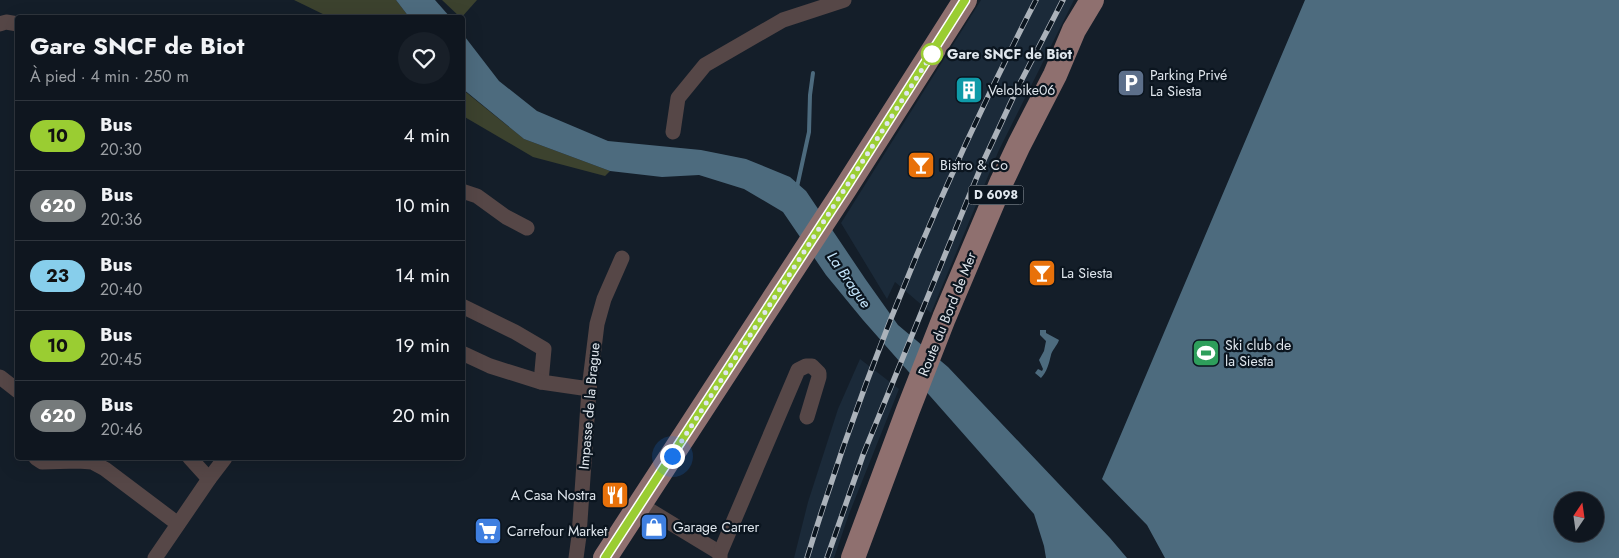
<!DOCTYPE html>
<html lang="fr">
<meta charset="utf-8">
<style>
body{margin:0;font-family:Jost,sans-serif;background:#181f28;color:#f1f3f6;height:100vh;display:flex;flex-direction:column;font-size:19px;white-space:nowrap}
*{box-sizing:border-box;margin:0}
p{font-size:16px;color:#9b9fa4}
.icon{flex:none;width:28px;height:28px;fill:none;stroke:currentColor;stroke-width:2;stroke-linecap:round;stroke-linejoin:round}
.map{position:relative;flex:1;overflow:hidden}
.details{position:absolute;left:15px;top:15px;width:450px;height:445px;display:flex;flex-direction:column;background:#0f161f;border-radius:5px;box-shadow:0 5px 20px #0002,0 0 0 1px #2f353d}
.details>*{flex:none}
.badge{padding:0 10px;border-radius:16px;font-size:18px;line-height:32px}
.needle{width:32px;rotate:13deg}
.fabs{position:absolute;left:1554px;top:492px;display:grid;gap:10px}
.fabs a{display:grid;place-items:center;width:50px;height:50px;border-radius:50%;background:#0f161f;box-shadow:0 5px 20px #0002,0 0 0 1px #2f353d;font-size:25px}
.you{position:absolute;width:25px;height:25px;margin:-12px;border:4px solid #fff;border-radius:50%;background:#1a73e8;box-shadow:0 0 0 8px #1a73e833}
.map>.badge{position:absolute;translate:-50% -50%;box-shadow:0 0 0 2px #fff}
.round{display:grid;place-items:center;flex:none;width:52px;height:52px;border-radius:26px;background:#181f28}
.head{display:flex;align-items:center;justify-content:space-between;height:85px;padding:0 15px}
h1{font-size:24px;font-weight:700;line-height:38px}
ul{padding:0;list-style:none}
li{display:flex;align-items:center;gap:15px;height:70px;padding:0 15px;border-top:1px solid #2f353d}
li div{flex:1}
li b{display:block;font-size:19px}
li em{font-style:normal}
li .badge{min-width:55px;font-weight:700;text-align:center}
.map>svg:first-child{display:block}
</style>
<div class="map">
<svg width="1619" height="558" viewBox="0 0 1619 558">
<rect width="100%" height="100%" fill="#141e29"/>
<g fill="#1b2a39">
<polygon points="981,0 1074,0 999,150 931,313 895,282 887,299 841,223"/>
<polygon points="860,359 899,389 849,514 834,558 794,558 808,502 838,409"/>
</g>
<g fill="#3c422e">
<polygon points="294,0 396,0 409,17 329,17"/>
<polygon points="442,0 477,0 461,18"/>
<polygon points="462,89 524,139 610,171 605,176 533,157 463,116"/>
</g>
<g fill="#4d6b7e" fill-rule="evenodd">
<polygon points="396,0 435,0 450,17 409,17"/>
<path d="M1305,0H1619V558H1165L1147,525L1102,479ZM1562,501H1595V534H1562Z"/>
<polygon points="462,33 499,81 537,111 608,141 701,150 746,159 790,177 806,191 866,280 898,325 948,367 1110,538 1127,558 1046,558 1044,546 1034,514 863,320 826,275 783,212 744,189 699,175 662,177 610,171 524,139 463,89"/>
<path d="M1040,330H1046V333L1059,340C1057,346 1052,350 1051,355C1049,363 1047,372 1041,378L1035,373L1038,369L1042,371L1043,369L1039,360L1044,351L1046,341L1040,335Z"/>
</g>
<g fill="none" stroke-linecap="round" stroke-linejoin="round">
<polyline stroke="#4d6b7e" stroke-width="4" points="797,187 809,132 810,95 813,73"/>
<g stroke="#564747" stroke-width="15">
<polyline points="0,24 6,22 18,24"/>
<polyline points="673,132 678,98 705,65 783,20 844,0"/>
<polyline points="462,191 477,196 506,217 527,228"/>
<polyline points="462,306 515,332 544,349 541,382"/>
<polyline points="462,353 490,366 541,382 589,389"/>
<polyline points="0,377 18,391"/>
<polyline points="36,458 42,462 78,461 92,462 105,469 178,524"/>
<polyline points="190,458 209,479"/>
<polyline points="641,505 720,553"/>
<polyline points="155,558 209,479 225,458"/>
<polyline points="576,558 579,536 589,389 597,324 604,299 622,258"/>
<polyline points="720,558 720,553 798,370 806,366 812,366 819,373 819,377 807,417"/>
</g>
<g stroke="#8f706f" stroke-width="24">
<polyline points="605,558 845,189 965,0"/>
<polyline points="853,558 908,410 944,318 1002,181 1019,145 1055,75 1074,30 1092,0"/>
</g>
<g stroke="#abb2ba" stroke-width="5.5">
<g id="rail">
<path d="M807,558C866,366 944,178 1036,0"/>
<polyline points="827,558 863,455 983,162 1018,87 1063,0"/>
</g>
</g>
<use href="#rail" stroke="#0b151f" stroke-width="4" stroke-dasharray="11" stroke-linecap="butt"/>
</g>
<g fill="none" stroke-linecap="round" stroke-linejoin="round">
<g stroke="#fff" stroke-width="11">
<polyline id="line" points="605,558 845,189 965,0"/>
</g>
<use href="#line" stroke="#9acd32" stroke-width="8"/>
<polyline stroke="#dfe6ed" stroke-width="5" stroke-dasharray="0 9" points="672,456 932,54"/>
</g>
<defs>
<g id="parking-square" transform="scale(1.4375)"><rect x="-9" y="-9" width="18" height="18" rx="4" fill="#5c6f8a" stroke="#0b151f"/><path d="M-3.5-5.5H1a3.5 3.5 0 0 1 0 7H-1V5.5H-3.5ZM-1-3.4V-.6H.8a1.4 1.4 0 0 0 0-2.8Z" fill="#fff"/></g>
<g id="building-square" transform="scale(1.4375)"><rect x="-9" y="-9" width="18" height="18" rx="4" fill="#0f9aa8" stroke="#0b151f"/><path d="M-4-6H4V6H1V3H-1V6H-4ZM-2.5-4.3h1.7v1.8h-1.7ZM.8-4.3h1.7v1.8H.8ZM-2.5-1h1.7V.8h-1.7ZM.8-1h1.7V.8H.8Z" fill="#fff"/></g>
<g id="bar-square" transform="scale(1.4375)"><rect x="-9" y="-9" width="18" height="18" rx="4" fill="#e8710a" stroke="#0b151f"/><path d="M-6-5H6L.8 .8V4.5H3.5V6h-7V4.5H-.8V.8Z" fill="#fff"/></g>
<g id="stadium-square" transform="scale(1.4375)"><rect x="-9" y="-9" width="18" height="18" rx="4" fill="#2e9e5b" stroke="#0b151f"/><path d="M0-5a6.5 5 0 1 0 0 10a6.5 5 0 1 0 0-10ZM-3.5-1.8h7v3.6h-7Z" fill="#fff"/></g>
<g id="restaurant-square" transform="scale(1.4375)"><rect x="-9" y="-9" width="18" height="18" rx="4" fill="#e8710a" stroke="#0b151f"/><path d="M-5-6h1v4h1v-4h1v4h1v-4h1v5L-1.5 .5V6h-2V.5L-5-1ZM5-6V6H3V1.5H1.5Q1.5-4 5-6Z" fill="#fff"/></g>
<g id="shop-square" transform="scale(1.4375)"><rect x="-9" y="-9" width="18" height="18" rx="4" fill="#3f7fe0" stroke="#0b151f"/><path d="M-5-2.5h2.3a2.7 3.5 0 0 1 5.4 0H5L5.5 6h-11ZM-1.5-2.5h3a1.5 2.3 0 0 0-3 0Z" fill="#fff"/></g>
<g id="supermarket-square" transform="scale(1.4375)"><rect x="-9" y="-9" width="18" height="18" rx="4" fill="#3f7fe0" stroke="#0b151f"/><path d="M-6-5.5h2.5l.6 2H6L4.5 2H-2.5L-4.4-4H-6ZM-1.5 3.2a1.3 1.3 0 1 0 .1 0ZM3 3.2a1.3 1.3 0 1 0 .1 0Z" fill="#fff"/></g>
</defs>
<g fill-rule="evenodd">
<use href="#parking-square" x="1131" y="83"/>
<use href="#building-square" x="969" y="90"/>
<use href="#bar-square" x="921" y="165"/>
<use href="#bar-square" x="1042" y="273"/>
<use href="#stadium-square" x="1206" y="353"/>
<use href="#restaurant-square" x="615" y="495"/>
<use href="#shop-square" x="654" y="527"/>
<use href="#supermarket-square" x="488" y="531"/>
</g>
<circle fill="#fff" stroke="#9acd32" stroke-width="2.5" cx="932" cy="54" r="10"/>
<g text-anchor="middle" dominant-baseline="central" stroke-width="4.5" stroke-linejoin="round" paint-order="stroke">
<rect fill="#0b151f" stroke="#9fa7af" stroke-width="1" x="968.5" y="185.5" width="55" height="19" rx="4"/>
<g font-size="12" font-weight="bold" fill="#dfe6ed">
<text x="996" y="195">D 6098</text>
</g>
<g font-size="14" font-weight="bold" fill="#dfe6ed" stroke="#0b151f" text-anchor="start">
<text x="947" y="54">Gare SNCF de Biot</text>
</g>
<g font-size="14" fill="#dfe6ed" stroke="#0b151f" text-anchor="start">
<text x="1150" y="75">Parking Privé<tspan x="1150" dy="16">La Siesta</tspan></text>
<text x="988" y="90">Velobike06</text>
<text x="940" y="165">Bistro &amp; Co</text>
<text x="1061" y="273">La Siesta</text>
<text x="1225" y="345">Ski club de<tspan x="1225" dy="16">la Siesta</tspan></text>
<text x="596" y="495" text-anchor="end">A Casa Nostra</text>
<text x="673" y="527">Garage Carrer</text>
<text x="507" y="531">Carrefour Market</text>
</g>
<g font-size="14" fill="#dfe6ed" stroke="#0b151f">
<text transform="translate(947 314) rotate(-68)">Route du Bord de Mer</text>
<text transform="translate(589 406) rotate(-85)">Impasse de la Brague</text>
</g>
<g font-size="15" font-style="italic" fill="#c4e5fb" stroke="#0b151f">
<text transform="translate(849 280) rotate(55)">La Brague</text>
</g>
</g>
</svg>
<div class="fabs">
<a><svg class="needle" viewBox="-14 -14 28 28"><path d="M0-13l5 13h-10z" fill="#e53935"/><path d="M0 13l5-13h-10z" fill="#9b9fa4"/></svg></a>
</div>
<div class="you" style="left:672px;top:456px"></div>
<section class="details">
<div class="head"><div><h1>Gare SNCF de Biot</h1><p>À pied · 4 min · 250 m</p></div><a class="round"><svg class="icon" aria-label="heart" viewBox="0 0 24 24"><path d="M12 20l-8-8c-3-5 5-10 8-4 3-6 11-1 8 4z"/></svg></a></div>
<ul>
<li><span class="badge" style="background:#9acd32;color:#111">10</span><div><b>Bus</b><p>20:30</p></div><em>4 min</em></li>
<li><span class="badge" style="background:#757a7b;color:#fff">620</span><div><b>Bus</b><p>20:36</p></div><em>10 min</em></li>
<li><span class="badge" style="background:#87ceeb;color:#111">23</span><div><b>Bus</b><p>20:40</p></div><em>14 min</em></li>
<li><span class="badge" style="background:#9acd32;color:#111">10</span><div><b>Bus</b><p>20:45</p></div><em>19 min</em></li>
<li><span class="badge" style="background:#757a7b;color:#fff">620</span><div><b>Bus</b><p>20:46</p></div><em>20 min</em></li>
</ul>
</section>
</div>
